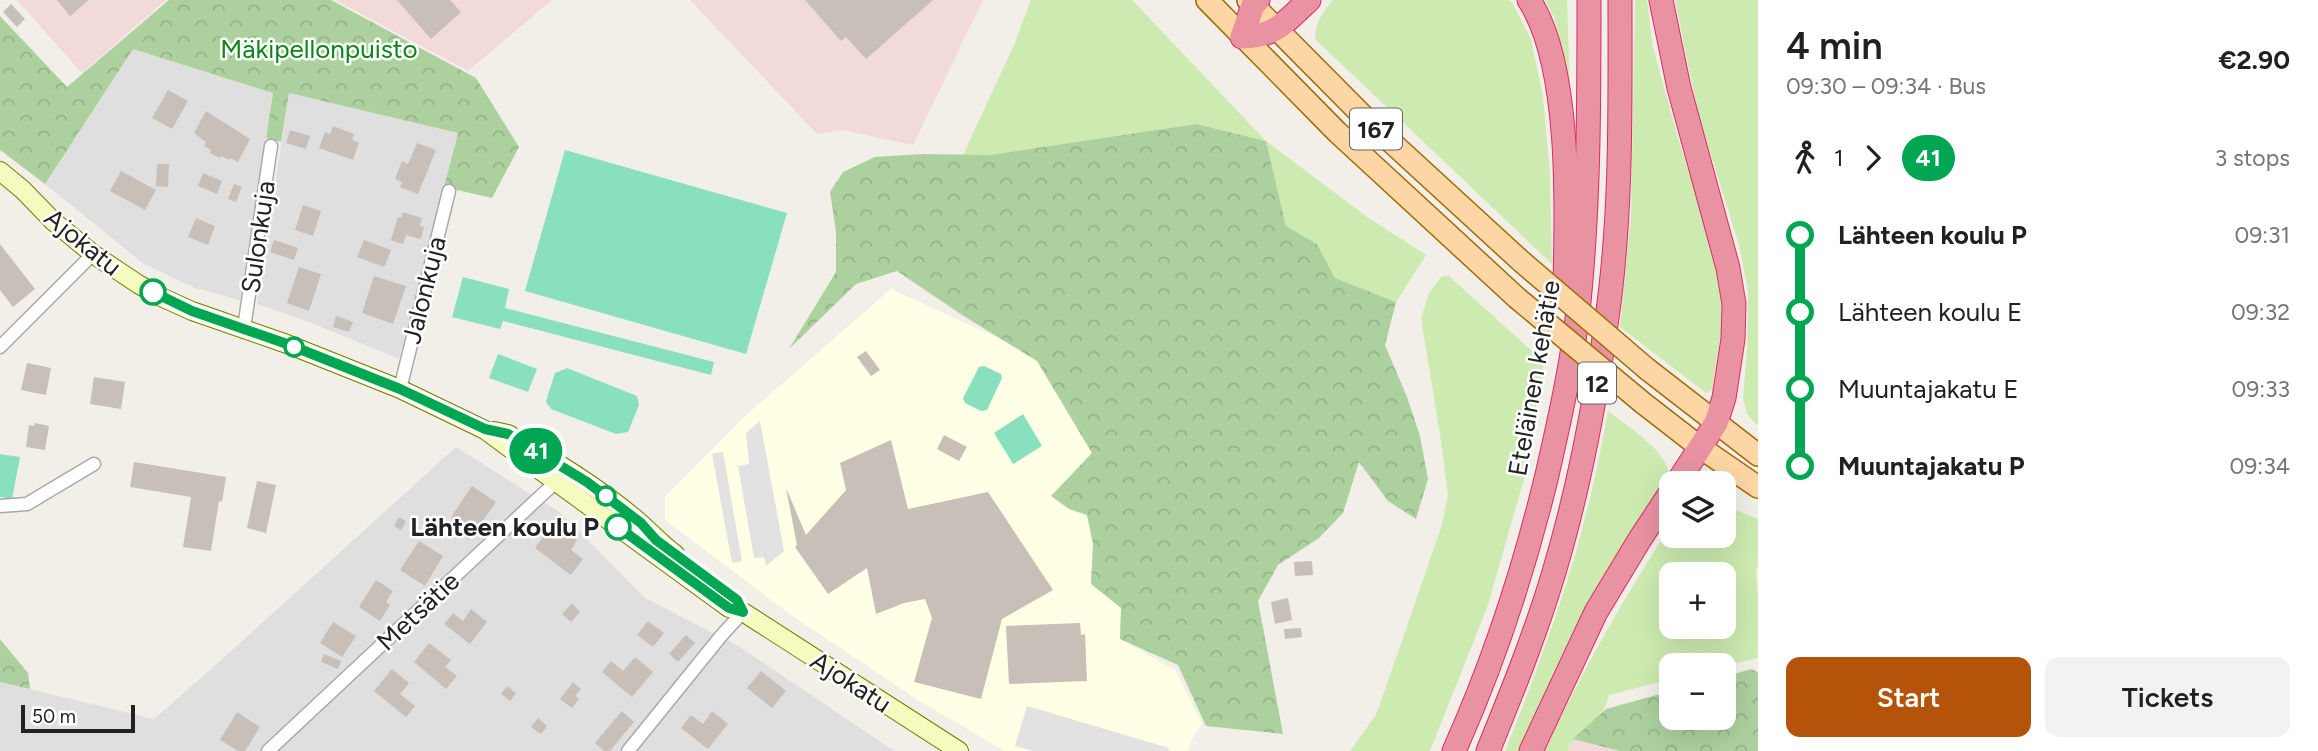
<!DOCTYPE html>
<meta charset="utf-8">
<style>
body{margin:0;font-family:Figtree,sans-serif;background:#f2f2f2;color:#202124;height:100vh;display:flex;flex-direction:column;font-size:26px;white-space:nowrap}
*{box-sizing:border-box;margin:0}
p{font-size:23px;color:#757577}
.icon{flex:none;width:38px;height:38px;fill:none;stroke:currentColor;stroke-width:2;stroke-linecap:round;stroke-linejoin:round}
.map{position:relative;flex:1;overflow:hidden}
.panel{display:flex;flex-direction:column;background:#fff;width:560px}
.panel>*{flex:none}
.badge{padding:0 14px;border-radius:23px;font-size:24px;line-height:46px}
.tools{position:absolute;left:1659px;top:471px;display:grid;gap:14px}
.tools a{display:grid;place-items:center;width:77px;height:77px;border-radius:14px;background:#fff;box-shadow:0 7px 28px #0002;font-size:35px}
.scale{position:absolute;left:21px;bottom:18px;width:114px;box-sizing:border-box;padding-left:7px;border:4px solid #222;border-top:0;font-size:19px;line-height:24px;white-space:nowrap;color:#222;-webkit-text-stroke:5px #fff;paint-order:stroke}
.map>.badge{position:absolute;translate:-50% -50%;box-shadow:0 0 0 4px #fff}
.legs{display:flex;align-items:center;gap:10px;height:77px;padding:0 28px;font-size:23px}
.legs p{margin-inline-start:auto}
.headline{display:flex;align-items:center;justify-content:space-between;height:119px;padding:0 28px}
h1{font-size:38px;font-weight:600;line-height:52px}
.cta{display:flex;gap:14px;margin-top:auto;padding:14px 28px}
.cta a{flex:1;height:80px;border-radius:14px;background:#b45309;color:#fff;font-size:28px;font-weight:600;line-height:80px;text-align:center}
.cta a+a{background:#f2f2f2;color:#202124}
ul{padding:0 28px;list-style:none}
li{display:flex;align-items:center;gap:24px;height:77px;font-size:26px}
li i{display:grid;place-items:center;width:10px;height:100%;margin:0 9px;background:currentColor}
li i::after{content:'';width:18px;height:18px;margin:-9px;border:5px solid;border-radius:50%;background:#fff}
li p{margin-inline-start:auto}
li:first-child i{background:linear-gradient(#0000 50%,currentColor 0)}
li:last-child i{background:linear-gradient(currentColor 50%,#0000 0)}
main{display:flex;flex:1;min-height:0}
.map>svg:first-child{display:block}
</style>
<main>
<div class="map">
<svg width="1758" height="751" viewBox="0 0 1758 751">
<defs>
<pattern id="forest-crowns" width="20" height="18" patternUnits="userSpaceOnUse" patternTransform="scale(1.75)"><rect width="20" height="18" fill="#add19e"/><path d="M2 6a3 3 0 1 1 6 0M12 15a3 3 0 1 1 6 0" fill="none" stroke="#95b388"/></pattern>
</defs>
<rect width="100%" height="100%" fill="#f2efe9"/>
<g fill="#e0dfdf">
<polygon points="133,49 273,93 240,300 195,288 144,264 45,184"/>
<polygon points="289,93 458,133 399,359 309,322 257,304"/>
<polygon points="456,447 561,513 645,598 740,647 894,751 0,751 0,682 154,719 219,662"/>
</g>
<g fill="#f2dad9">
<polygon points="17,0 166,0 82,73"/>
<polygon points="335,0 552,0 468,71"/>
<polygon points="690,0 983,0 913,145 842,130 817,134"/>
<polygon points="1573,739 1620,751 1567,751"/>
</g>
<polygon fill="#ffffe5" points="891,289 994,336 1037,361 1092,453 1069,509 1087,515 1093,544 1091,584 1121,608 1120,639 1176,671 1202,724 1193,737 1188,751 1005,751 918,700 791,615 665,520 665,497 743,418"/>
<g fill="#cdebb0" fill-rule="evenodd">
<polygon points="1031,0 1132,0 1266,141 1367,217 1426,255 1396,302 1335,278 1317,244 1286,226 1266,141 1196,124 989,155 963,155 1014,45"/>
<path d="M1333,0H1509L1513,4L1531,39L1543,97L1550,173L1552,264L1315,39C1315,23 1322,12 1333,0Z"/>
<polygon points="1545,0 1567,0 1570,90 1555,19"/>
<polygon points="1635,0 1647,0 1653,47 1678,138 1705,225 1721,292 1721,333 1712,389 1706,393 1620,327 1631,216"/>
<polygon points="1675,0 1758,0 1758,426 1747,414 1743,398 1747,351 1748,292 1739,245 1698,114"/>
<polygon points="1442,276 1449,276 1544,362 1523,482 1488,605 1430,751 1350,751 1375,716 1380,704 1442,525 1448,495 1441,441 1421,318 1429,293"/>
<path d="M1608,411C1626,425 1669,452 1669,475L1611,564L1522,751H1505C1537,671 1568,589 1588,506C1596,475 1602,443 1608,411Z"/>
<path d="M1724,505L1758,519V564L1756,572L1758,593V658L1724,666L1671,665V679L1609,695C1604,722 1579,726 1567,751H1545C1581,672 1624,598 1671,525V536H1724ZM1671,574H1724V626H1671Z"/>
</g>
<g fill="url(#forest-crowns)">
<polygon points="169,0 331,0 476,78 519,147 492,198 444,187 458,133 289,93 281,142 266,138 273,93 133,49 45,184 0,150 0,16 67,87"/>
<polygon points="1196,124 1266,141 1286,226 1317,244 1335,278 1396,302 1385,345 1407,397 1420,436 1428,479 1416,519 1388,501 1359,462 1343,513 1319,538 1278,565 1258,601 1283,734 1206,726 1178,665 1120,639 1121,608 1091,584 1093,544 1087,515 1069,509 1051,496 1092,453 1037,361 962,315 897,271 856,284 789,349 836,272 836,232 830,192 843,172 875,157 923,154 989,155"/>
<polygon points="0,639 28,673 30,689 0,682"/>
<polygon points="1751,669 1758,672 1758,751 1620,751 1573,739 1606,709 1671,691 1671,718 1724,718 1724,677"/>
</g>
<g fill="#88e0be">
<polygon points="565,150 787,213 746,354 525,291"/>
<polygon points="463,277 509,289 505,308 714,362 711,375 503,321 500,329 452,317"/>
<polygon points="498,354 537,369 528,392 489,378"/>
<polygon points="984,366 1001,374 1002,378 987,410 981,411 965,403 963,398 979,367"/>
<polygon points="567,368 637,396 639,405 628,432 616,434 551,409 546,402 547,398 555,373"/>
<polygon points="1023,414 1042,446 1013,464 994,433"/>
<polygon points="0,454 20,457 12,499 0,497"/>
</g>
<g fill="#e2e2e2">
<polygon points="760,421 784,551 766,566 764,557 754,558 738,466 749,464 746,433"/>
<polygon points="723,452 742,561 732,563 712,454"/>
<polygon points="1027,706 1169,748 1168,751 1033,751 1015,746"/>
</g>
<g fill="#c7bfb8">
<polygon points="57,0 89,0 70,16"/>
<polygon points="397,0 450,0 461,12 431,39"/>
<polygon points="805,0 933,0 866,59 846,37 841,41"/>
<polygon points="11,4 25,19 17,27 3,12"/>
<polygon points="168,90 188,101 172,129 152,118"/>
<polygon points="206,111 250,139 238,162 230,158 229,160 221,156 220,158 210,153 211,150 204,146 206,142 194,133"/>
<polygon points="333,126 354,134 352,140 359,143 353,160 319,148 325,132 330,134"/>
<polygon points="290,130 310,136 306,149 286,143"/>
<polygon points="417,143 436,150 418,194 400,187 402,182 395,179 402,161 408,164"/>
<polygon points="157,164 169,164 168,187 156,186"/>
<polygon points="121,171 156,190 145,210 110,191"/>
<polygon points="203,173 222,181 217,194 198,186"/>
<polygon points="234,184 242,187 236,202 228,199"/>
<polygon points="303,205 321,211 313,236 295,230"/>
<polygon points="403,212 422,218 420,226 424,227 421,239 406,235 403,244 391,240 398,217 401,218"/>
<polygon points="196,218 215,226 208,245 188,237"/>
<polygon points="274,240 298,248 294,260 270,252"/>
<polygon points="364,240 391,250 384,267 357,257"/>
<polygon points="0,244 35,289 13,307 0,290"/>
<polygon points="299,267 321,274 309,311 287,303"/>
<polygon points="374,276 406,286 393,324 362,313"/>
<polygon points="336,316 353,322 349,332 333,327"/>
<polygon points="866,351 880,370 871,376 857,357"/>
<polygon points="27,363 51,368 46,395 21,390"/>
<polygon points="94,377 125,382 121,409 90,404"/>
<polygon points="35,423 49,426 45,450 26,447 29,425 34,426"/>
<polygon points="944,435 967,447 959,461 937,449"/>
<polygon points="891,440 908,509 988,492 1053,590 1002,619 981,699 914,682 932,618 925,599 904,603 876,614 867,568 828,594 795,547 797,545 786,488 806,535 846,490 840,463"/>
<polygon points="134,462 226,477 222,502 219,501 211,551 183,547 191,497 130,487"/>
<polygon points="257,481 276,485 266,533 247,528"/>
<polygon points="472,486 496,502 469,540 450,526 455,520 451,517"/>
<polygon points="399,517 406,521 401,530 394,526"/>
<polygon points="553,523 577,540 571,550 583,559 571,575 535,548"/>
<polygon points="419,541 443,556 425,586 400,570"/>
<polygon points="1312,561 1313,575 1295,576 1294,562"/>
<polygon points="376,580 393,591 386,602 390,605 380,621 359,607"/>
<polygon points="1288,598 1292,620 1275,624 1271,602"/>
<polygon points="572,603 580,612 571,622 562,614"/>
<polygon points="471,609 487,622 470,644 444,624 453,613 463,621"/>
<polygon points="648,621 664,633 653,647 637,635"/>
<polygon points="333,622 356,636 342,657 320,643"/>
<polygon points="1080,623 1081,635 1085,634 1087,681 1009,684 1006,626"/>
<polygon points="1301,628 1302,637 1285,639 1284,629"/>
<polygon points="686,635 695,643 678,662 669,654"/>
<polygon points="429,643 451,660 445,667 457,676 446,689 414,662"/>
<polygon points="324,654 341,661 338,669 321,662"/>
<polygon points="635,657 653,672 632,697 602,672 611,661 623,671"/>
<polygon points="392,669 409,683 400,694 415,706 406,717 374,691"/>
<polygon points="761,671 786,691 772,708 747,688"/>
<polygon points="573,682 581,689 575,696 579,699 572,708 560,699"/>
<polygon points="507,686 516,693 510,701 501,694"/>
<polygon points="622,711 634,722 610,751 604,751 595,743"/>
<polygon points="712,711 728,724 708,749 681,728 691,715 703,724"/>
<polygon points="237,712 260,727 245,751 238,751 220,740"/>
<polygon points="538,718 547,726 541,734 531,727"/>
</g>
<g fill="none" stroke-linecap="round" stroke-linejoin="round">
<g stroke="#a9a9a9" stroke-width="15">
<g id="street">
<polyline points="244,328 271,146"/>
<polyline points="0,347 93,254"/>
<polyline points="400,389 449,191"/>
<polyline points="0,506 27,504 94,464"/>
<polyline points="268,751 560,478"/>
<polyline points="628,751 721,636 743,612"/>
</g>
</g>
<g stroke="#707d05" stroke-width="20">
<g id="secondary">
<polyline points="0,171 23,190 53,221 93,254 138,284 161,297 192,311 287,344 400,389 485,430 722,603 729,608 743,612 959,751"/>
<path d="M494,431L508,434C553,460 598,487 638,521C651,532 661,544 675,554"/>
</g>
</g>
<g stroke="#a06b00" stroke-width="24">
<g id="primary">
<polyline points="1207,0 1337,132 1517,298"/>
<polyline points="1248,0 1366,119 1522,262"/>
<polyline points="1647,369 1758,455"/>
<polyline points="1643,403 1701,448 1758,487"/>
</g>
</g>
<g stroke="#dc2a67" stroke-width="25">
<g id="highway">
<path d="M1258,0L1253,5L1242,37C1277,36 1285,22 1309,0"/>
<path d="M1529,0C1571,64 1567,206 1565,282"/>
<polyline points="1661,0 1679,88 1728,268 1734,304 1733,339 1724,398 1716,423 1677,483"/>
<path d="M1454,751C1494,662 1524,570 1547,475C1560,418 1573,360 1579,302C1589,202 1589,101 1589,0"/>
<path d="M1488,751C1512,692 1536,633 1554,572C1579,489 1595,403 1607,318C1622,213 1620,106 1620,0"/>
<polyline points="1531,751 1596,612 1640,539 1671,492"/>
</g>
</g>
<use href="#street" stroke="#fff" stroke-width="12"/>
<use href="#secondary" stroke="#f7fabf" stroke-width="18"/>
<use href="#primary" stroke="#fcd6a4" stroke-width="21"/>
<use href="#highway" stroke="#e892a2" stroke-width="23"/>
<g stroke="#a06b00" stroke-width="24" stroke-linecap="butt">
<g id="primary-bridge">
<polyline points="1522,262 1647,369"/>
<polyline points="1517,298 1643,403"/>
</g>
</g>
<use href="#primary-bridge" stroke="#fcd6a4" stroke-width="21"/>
</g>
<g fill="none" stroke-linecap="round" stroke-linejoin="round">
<g stroke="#fff" stroke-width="16">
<polyline id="line-1" points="153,292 192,311 287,344 400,389 485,429 508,434 587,482 641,523 656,540 737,600 743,612 729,608 722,603 618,527"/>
</g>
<use href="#line-1" stroke="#00a651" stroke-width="10"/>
</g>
<g fill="#fff" stroke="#00a651" stroke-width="3.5">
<circle cx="153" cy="292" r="12"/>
<circle cx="294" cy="347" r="9"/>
<circle cx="606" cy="496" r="9"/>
<circle cx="618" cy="527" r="12"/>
</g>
<g text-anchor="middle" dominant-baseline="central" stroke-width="5" stroke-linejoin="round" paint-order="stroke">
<g fill="#fff" stroke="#646464" stroke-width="2">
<rect x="1350" y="108.5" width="52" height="41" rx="5"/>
<rect x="1578" y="362.5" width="38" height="41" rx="5"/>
</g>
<g font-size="24" font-weight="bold" fill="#222">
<text x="1376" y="129">167</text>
<text x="1597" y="383">12</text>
</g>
<g font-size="26" fill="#0c8416" stroke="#fff">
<text x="319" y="49">Mäkipellonpuisto</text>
</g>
<g font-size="26" fill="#222" stroke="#fff">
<text transform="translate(258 237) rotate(-82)">Sulonkuja</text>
<text transform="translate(83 242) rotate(39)">Ajokatu</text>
<text transform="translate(424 290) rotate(-76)">Jalonkuja</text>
<text transform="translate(1534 378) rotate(-80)">Eteläinen kehätie</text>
<text transform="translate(418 611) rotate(-43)">Metsätie</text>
<text transform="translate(851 682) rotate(33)">Ajokatu</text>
</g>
<g font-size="26" font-weight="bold" fill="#222" stroke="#fff" text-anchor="end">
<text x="599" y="527">Lähteen koulu P</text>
</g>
</g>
</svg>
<div class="tools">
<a><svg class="icon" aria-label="layers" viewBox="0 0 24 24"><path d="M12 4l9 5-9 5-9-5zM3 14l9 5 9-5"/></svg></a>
<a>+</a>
<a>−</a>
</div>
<div class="scale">50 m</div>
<b class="badge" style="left:536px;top:451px;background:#00a651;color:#fff">41</b>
</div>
<section class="panel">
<div class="headline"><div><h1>4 min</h1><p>09:30 – 09:34 · Bus</p></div><b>€2.90</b></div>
<div class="legs"><svg class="icon" aria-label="walk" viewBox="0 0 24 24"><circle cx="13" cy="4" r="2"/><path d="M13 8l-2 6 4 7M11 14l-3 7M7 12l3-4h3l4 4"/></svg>1<svg class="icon" aria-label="forward" viewBox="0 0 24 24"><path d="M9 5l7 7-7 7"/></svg><b class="badge" style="background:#00a651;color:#fff">41</b><p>3 stops</p></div>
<ul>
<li><i style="color:#00a651"></i><b>Lähteen koulu P</b><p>09:31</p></li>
<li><i style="color:#00a651"></i><span>Lähteen koulu E</span><p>09:32</p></li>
<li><i style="color:#00a651"></i><span>Muuntajakatu E</span><p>09:33</p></li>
<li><i style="color:#00a651"></i><b>Muuntajakatu P</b><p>09:34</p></li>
</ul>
<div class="cta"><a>Start</a><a>Tickets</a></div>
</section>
</main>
